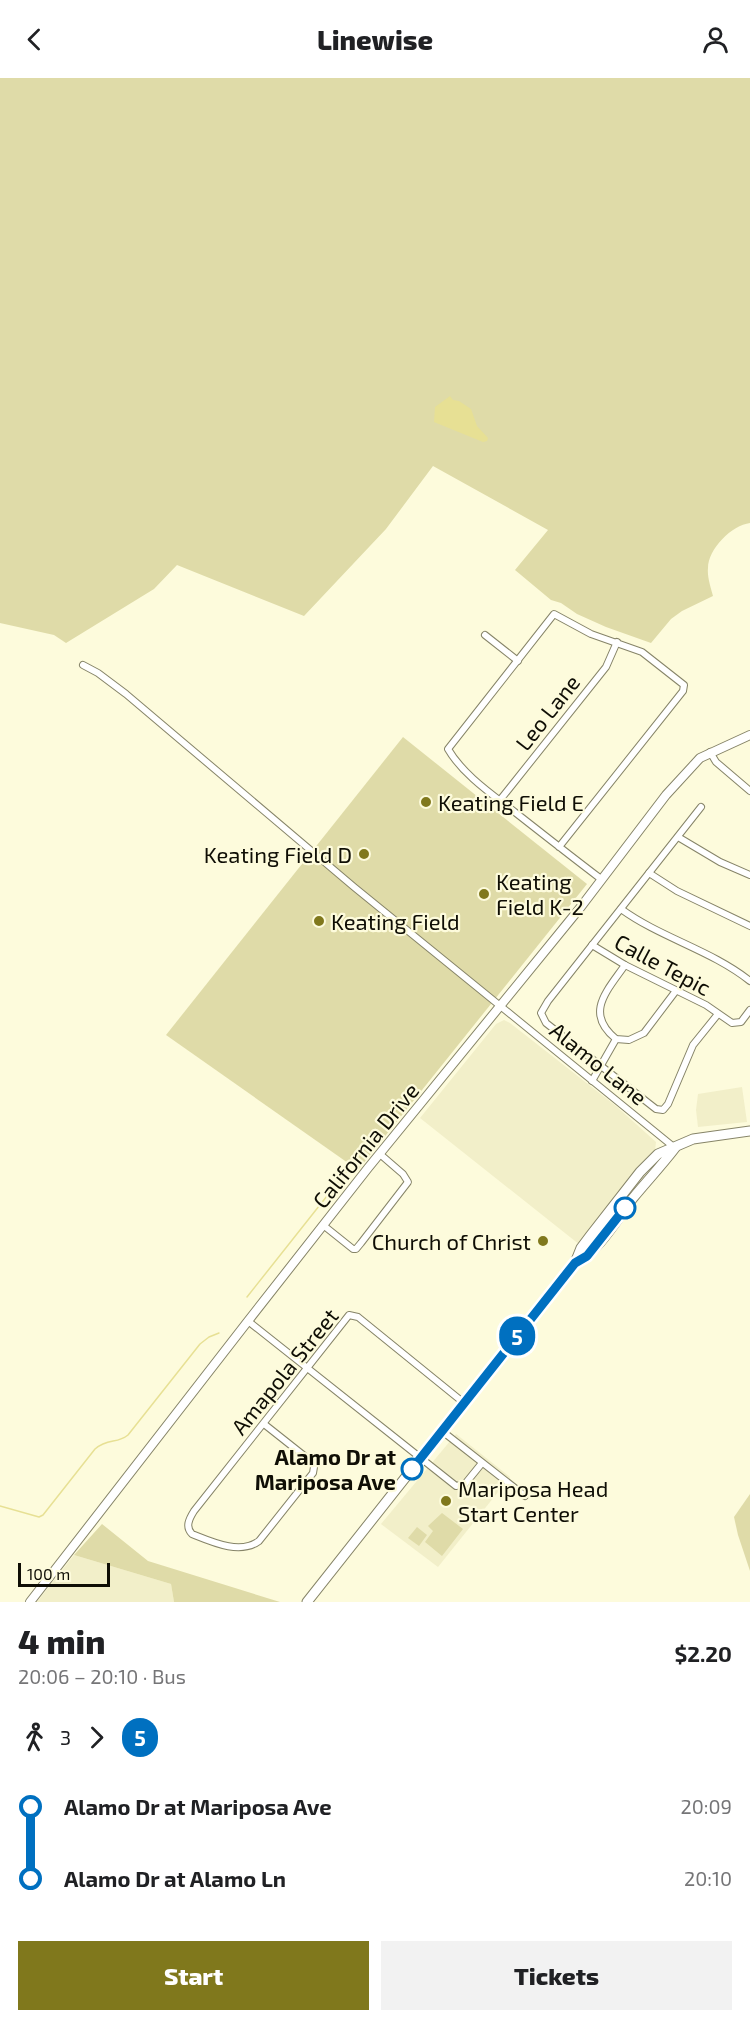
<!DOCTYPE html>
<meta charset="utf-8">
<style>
body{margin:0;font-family:"Exo 2",sans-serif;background:#f2f2f2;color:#202124;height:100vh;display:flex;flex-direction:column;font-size:22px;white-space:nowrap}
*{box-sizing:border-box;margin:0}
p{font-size:20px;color:#757577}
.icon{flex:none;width:33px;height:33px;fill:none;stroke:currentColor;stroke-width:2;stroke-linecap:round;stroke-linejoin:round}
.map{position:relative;height:1524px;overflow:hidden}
.details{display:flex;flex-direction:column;background:#fff;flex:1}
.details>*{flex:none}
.badge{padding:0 12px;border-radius:20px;font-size:21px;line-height:39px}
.scale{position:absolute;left:18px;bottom:15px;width:92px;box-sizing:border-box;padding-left:6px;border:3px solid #0f0e05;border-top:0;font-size:16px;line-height:21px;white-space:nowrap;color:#0f0e05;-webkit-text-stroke:4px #fdfbdc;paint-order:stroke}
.map>.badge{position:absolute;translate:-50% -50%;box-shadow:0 0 0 3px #fff}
.legs{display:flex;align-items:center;gap:9px;height:66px;padding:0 18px;font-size:20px}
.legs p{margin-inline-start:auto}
.overview{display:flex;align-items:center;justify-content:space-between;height:102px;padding:0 18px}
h1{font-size:33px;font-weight:800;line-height:45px}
.button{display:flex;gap:12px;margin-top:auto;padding:12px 18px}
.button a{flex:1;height:69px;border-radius:0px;background:#80781c;color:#fff;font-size:24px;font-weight:800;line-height:69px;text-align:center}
.button a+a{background:#f2f2f2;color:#202124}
ul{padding:0 18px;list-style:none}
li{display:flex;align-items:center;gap:21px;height:72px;font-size:22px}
li i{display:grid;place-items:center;width:9px;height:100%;margin:0 8px;background:currentColor}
li i::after{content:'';width:15px;height:15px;margin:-8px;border:4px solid;border-radius:50%;background:#fff}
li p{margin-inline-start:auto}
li:first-child i{background:linear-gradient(#0000 50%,currentColor 0)}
li:last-child i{background:linear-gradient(currentColor 50%,#0000 0)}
header{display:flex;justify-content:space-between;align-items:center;height:78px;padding:0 18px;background:#fff;font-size:27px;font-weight:800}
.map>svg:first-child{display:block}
</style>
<header><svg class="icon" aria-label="back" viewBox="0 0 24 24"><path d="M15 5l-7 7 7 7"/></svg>Linewise<svg class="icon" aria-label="person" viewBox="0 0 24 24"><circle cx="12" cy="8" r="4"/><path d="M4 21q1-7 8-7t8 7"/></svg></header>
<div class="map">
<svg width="750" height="1524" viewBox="0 0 750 1524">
<rect width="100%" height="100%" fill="#fdfbdc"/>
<g fill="#f2efc9">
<polygon points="504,942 510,945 616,1028 656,1064 655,1073 640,1087 580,1167 420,1040 496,946"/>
<polygon points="742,1009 747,1044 698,1049 696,1032 698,1016"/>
<polygon points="456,1356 510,1399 438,1489 381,1446"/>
<polygon points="74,1477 171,1506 174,1524 37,1524"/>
</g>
<g fill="#dfdba8">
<path d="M0,0H750V445C732,447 708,471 708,490C707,499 711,510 713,518L682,533L671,541L651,565L606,549L577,536L561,525L551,522L515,492L548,452L433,388L386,451L304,538L177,487L154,511L66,565L54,557L0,545Z"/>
<polygon points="403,659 587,806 358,1092 166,957"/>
<polygon points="750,1416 750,1493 738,1457 734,1439"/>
<polygon points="442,1435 463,1451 442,1478 425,1464 433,1453 428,1448"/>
<polygon points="102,1446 148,1483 280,1524 174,1524 171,1506 74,1477"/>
<polygon points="417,1449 427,1457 419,1468 408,1460"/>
</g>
<polygon fill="#e7e094" points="450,318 453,322 459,323 471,331 477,348 488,360 487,363 483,364 434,344 435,329"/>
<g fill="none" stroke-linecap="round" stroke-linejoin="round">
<g stroke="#e7e094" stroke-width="1.5">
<polyline points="247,1219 346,1094 351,1091"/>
<path d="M0,1428L39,1439L43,1437L95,1371C108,1360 117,1366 128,1357L200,1266L209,1259L219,1255"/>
</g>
<g stroke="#868468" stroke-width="8">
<g id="minor">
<polyline points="485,557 518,583"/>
<polyline points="83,587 98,595 126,616 354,809 675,1070"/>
<polyline points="710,674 716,684 750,713"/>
<polyline points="500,722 606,589 617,564"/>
<polyline points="701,729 548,923 541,935 546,945 656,1031 663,1032 668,1026 693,967 718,936"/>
<polyline points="678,759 720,784 750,797"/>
<path d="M559,769L683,613L684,607L642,574L591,556L554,536L448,671C463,697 493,717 516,735C544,757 572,779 601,801"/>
<polyline points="649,795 677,813 750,848"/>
<path d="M621,831C661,860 711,872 750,903"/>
<polyline points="592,867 625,887 706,927 732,945 741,944 750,932"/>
<path d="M625,887C607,913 584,935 616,961L629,962L644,955L675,914"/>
<polyline points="592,1003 616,961"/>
<polyline points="323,1147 353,1171 356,1171 361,1165 408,1104 403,1096 381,1077"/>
<polyline points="248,1243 456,1408 465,1406 482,1385"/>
<path d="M264,1346L312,1384L314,1389L313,1395L259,1463C240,1477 212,1464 192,1456C185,1449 189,1441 194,1433L349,1237L358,1239L464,1325"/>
<polyline points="442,1353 525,1418"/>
</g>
</g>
<g stroke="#868468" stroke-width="10">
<polyline id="tertiary" points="30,1524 248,1243 368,1090 580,830 666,717 700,680 750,657"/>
</g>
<g stroke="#868468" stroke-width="11">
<g id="secondary">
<path d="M575,1185C601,1171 616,1142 633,1120C647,1103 662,1087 675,1070"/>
<polyline points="307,1524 575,1185 581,1170 590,1158 640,1094 658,1076 693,1061 750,1053"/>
</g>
</g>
<use href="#minor" stroke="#fff" stroke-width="6"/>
<use href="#tertiary" stroke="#fff" stroke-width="8"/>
<use href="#secondary" stroke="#fff" stroke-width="9"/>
</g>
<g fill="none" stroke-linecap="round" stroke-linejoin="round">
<g stroke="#fff" stroke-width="14">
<polyline id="line-1" points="412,1391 575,1185 587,1178 625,1130"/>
</g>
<use href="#line-1" stroke="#0070c0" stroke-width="9"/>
</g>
<g fill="#80781c" stroke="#fdfbdc" stroke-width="2">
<circle cx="426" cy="724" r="6"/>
<circle cx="364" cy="776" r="6"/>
<circle cx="484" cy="816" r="6"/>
<circle cx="319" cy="843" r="6"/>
<circle cx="543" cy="1163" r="6"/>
<circle cx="446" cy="1423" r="6"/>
</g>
<g fill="#fff" stroke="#0070c0" stroke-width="3">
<circle cx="625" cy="1130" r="10"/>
<circle cx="412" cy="1391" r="10"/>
</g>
<g text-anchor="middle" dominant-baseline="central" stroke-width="4.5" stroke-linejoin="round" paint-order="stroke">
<g font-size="22" fill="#0f0e05" stroke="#fdfbdc">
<text transform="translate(547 634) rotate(-52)">Leo Lane</text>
<text transform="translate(663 886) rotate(28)">Calle Tepic</text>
<text transform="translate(599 985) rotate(39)">Alamo Lane</text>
<text transform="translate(365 1067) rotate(-51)">California Drive</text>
<text transform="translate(284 1293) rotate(-51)">Amapola Street</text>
</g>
<g font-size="22" fill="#0f0e05" stroke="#fdfbdc" text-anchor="start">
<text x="438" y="724">Keating Field E</text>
<text x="352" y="776" text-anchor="end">Keating Field D</text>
<text x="496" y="803">Keating<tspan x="496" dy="25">Field K-2</tspan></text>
<text x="331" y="843">Keating Field</text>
<text x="531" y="1163" text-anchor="end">Church of Christ</text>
<text x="458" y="1410">Mariposa Head<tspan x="458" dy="25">Start Center</tspan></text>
</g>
<g font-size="22" font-weight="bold" fill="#0f0e05" stroke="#fdfbdc" text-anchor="end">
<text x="396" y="1378">Alamo Dr at<tspan x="396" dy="25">Mariposa Ave</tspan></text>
</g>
</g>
</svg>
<div class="scale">100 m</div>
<b class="badge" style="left:517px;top:1258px;background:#0070c0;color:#fff">5</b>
</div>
<section class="details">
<div class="overview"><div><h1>4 min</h1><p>20:06 – 20:10 · Bus</p></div><b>$2.20</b></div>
<div class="legs"><svg class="icon" aria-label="walk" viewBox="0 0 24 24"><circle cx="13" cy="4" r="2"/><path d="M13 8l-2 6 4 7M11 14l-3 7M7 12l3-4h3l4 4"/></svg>3<svg class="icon" aria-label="forward" viewBox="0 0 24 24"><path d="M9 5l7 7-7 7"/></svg><b class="badge" style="background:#0070c0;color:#fff">5</b></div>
<ul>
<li><i style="color:#0070c0"></i><b>Alamo Dr at Mariposa Ave</b><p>20:09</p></li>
<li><i style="color:#0070c0"></i><b>Alamo Dr at Alamo Ln</b><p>20:10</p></li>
</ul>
<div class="button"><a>Start</a><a>Tickets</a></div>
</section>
